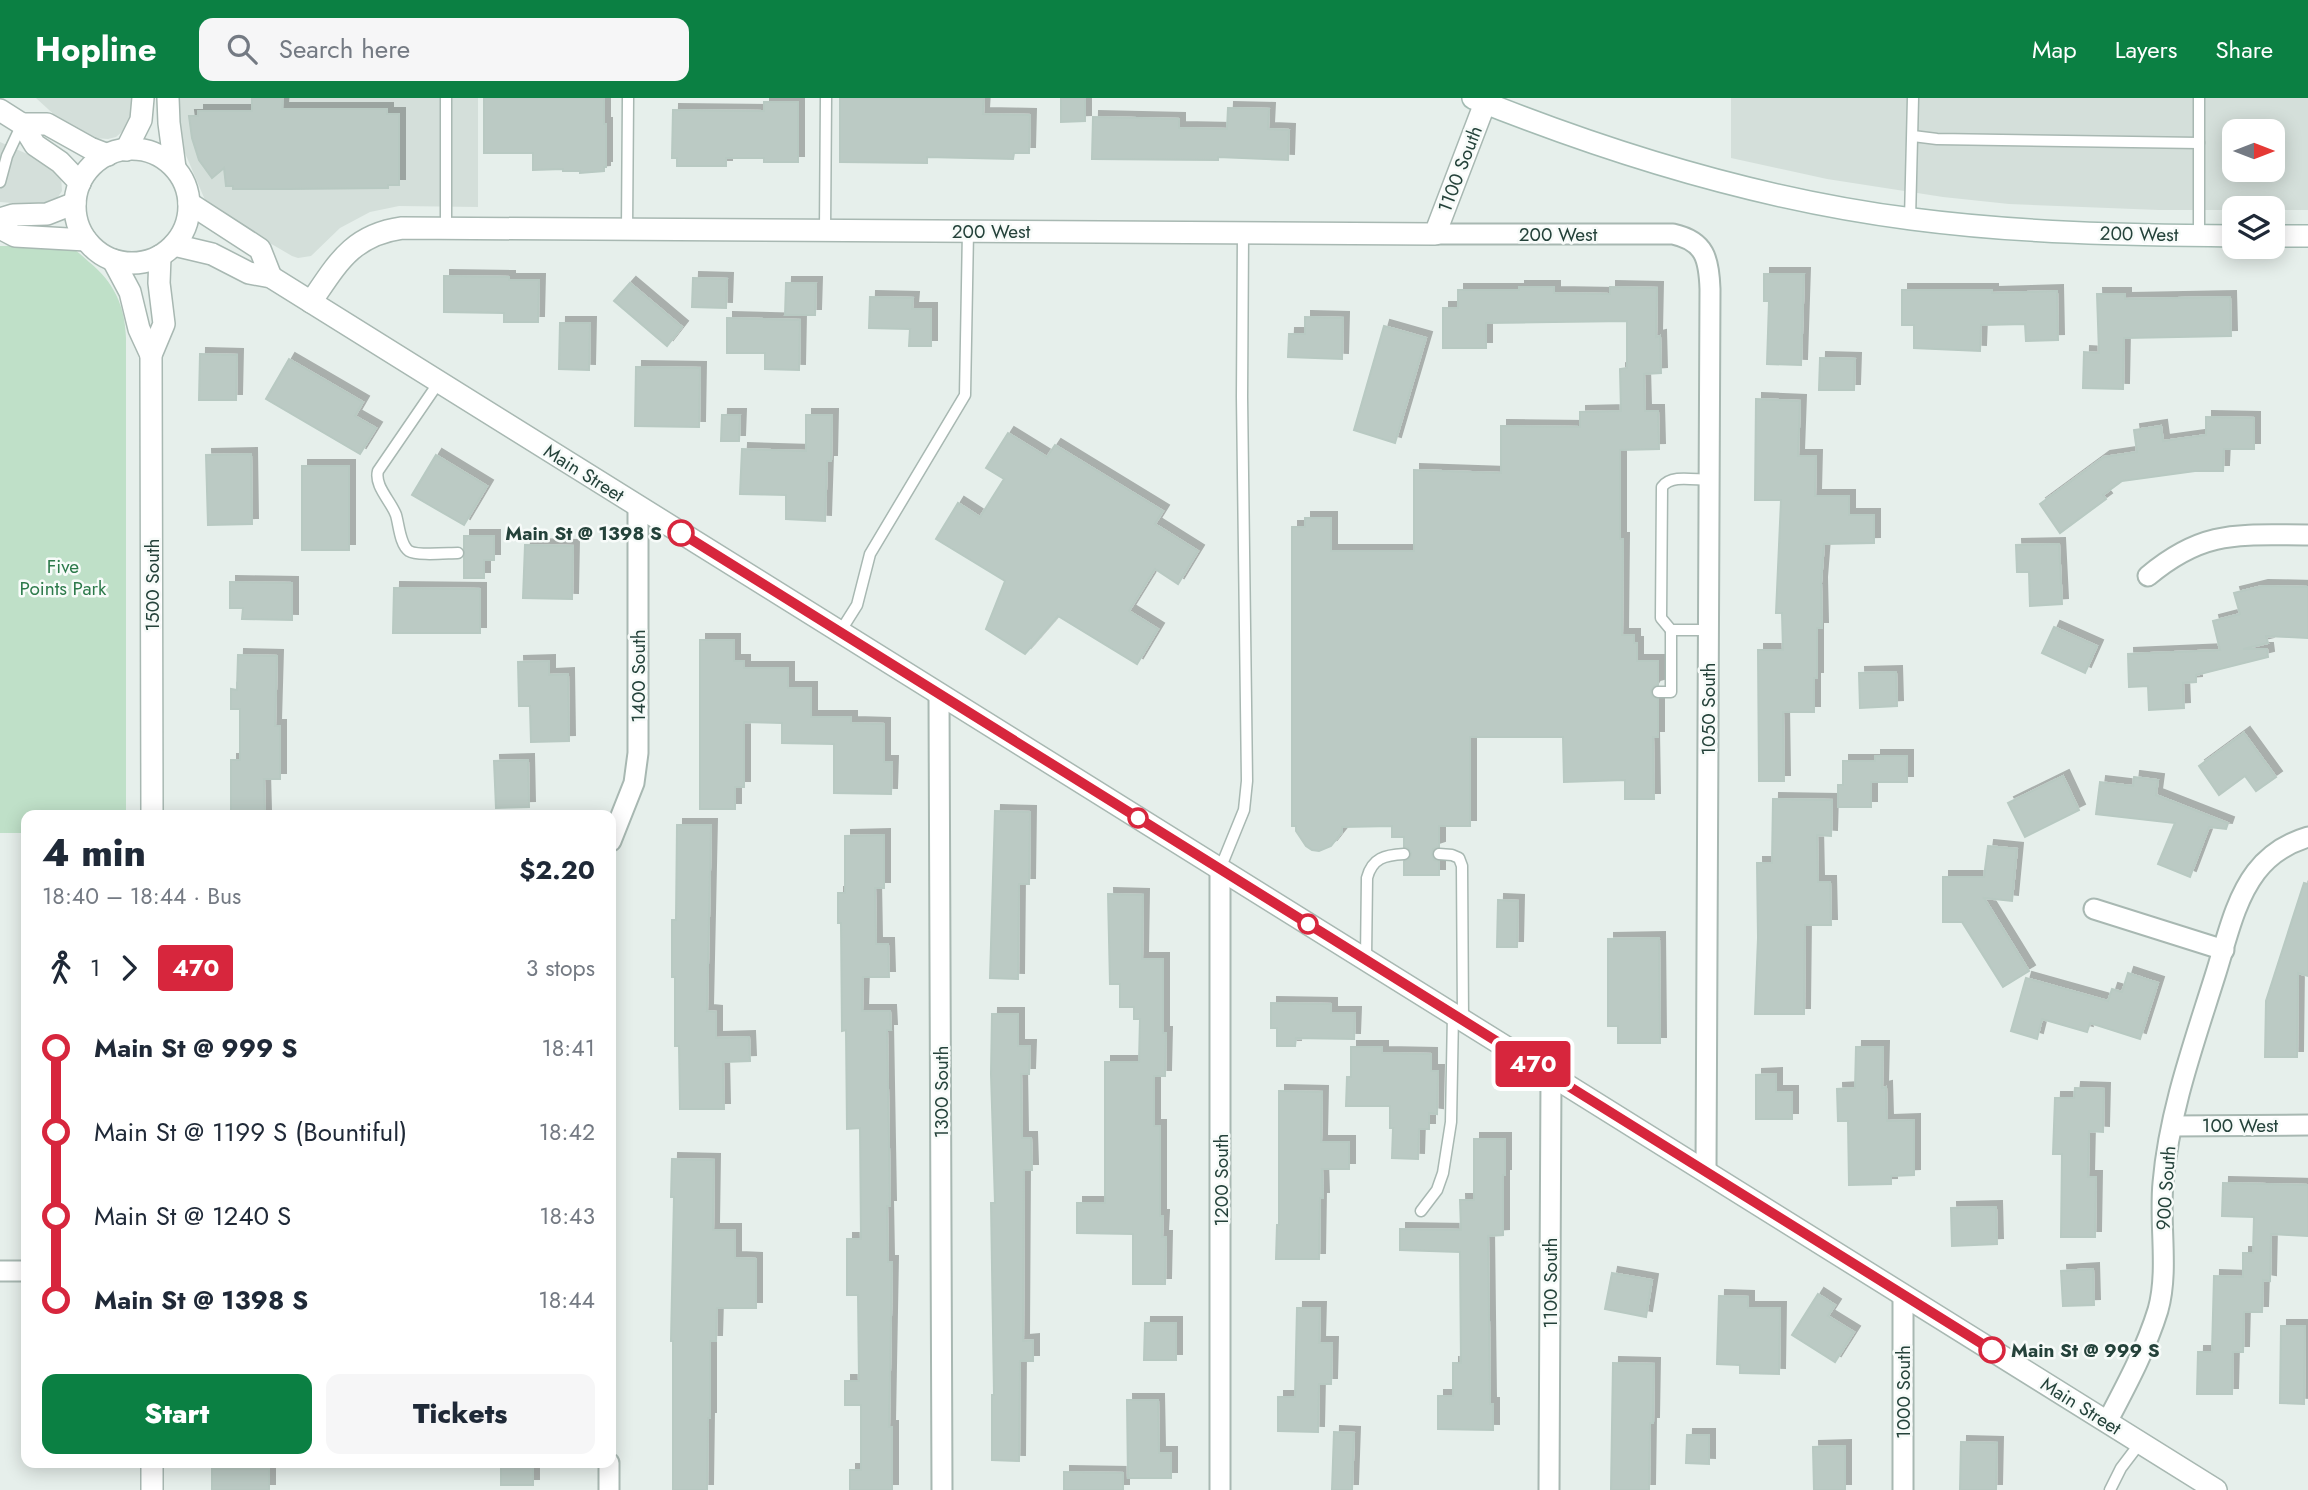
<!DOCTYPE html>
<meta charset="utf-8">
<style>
body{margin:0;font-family:Jost,sans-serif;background:#f6f6f7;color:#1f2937;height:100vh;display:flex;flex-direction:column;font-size:26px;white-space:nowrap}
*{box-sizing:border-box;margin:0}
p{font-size:23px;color:#747a83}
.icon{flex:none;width:38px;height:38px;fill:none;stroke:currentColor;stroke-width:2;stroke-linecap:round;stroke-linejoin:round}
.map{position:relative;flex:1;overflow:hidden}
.details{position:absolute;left:21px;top:712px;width:595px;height:658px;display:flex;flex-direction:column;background:#fff;border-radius:14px;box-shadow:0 4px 18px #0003}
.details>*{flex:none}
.badge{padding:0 14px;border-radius:5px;font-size:24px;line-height:46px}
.needle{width:46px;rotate:90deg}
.fabs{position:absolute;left:2222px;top:21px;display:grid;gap:14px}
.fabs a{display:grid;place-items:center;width:63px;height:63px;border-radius:14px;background:#fff;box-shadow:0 4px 18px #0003;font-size:35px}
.map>.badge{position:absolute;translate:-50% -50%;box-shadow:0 0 0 4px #fff}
.legs{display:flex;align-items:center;gap:10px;height:77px;padding:0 21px;font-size:23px}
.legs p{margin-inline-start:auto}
.summary{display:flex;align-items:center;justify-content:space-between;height:119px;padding:0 21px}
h1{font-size:38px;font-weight:800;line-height:52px}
.cta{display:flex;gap:14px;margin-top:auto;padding:14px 21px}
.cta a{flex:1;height:80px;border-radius:14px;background:#0b8043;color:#fff;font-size:28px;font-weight:800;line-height:80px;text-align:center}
.cta a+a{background:#f6f6f7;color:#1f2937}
ul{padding:0 21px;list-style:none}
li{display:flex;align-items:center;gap:24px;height:84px;font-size:26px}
li i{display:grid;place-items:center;width:10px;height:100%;margin:0 9px;background:currentColor}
li i::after{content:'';width:18px;height:18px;margin:-9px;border:5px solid;border-radius:50%;background:#fff}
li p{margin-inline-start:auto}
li:first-child i{background:linear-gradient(#0000 50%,currentColor 0)}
li:last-child i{background:linear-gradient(currentColor 50%,#0000 0)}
header{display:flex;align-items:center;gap:42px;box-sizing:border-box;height:98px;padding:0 35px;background:#0b8043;color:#fff}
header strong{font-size:33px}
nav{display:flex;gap:38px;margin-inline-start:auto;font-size:24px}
.search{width:490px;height:63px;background:#f6f6f7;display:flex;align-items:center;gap:18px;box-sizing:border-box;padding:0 24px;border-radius:14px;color:#747a83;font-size:26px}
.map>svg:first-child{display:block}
</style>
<header>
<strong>Hopline</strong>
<div class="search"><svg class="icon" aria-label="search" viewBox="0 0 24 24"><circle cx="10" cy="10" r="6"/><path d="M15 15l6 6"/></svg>Search here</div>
<nav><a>Map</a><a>Layers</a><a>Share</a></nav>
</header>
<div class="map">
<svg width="2308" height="1392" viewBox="0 0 2308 1392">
<defs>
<filter id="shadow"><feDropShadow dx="6" dy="-6" stdDeviation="0" flood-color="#0004"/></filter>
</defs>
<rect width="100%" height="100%" fill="#e6efeb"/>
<g fill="#d4dfda" fill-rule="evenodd">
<polygon points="36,0 134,0 133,18 124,32 116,39 108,41 92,40 60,22"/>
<polygon points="178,0 478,0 478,109 399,108 370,114 340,130 311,158 298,160 292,158 208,109 182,48 177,22"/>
<path d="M1731,0H2308V112H2159L2009,106L1943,99L1827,81L1731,60ZM2235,33H2273V72H2235Z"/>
<polygon points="0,44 34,59 61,77 62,93 56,102 37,107 0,104"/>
</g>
<path fill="#bfe0c8" d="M0,148C20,148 48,144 66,148C75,150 82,158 89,164C114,184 125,208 126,240V717L26,718V735H0Z"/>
<g fill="#bbcac4" stroke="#b8c9c2" stroke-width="2" filter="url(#shadow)">
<polygon points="252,0 283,0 282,11 387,11 387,16 399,16 399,87 388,87 388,90 289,91 233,91 233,88 226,88 224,70 212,80 199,62 192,40 189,18 198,18 198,13 252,13"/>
<polygon points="484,0 604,0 604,26 606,26 606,69 604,69 604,73 580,75 580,73 563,73 563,71 533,72 533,55 484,55"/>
<polygon points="840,0 984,0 983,16 1030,17 1029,55 1014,55 1013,61 927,59 927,65 840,64"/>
<polygon points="1061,0 1085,0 1085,23 1061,24"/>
<polygon points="764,4 798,4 798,64 764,64 764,60 726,60 726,68 677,68 677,60 672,60 673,12 764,13"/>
<polygon points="1228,10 1269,11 1268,31 1289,32 1288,62 1218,59 1218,62 1092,61 1093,19 1179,21 1179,30 1227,31"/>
<polygon points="1764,176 1804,176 1801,267 1767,266 1769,203 1764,203"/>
<polygon points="444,178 509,179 509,182 539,182 538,224 504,224 504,215 444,214"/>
<polygon points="693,180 727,181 726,210 692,209"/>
<polygon points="630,185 682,229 667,248 614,203"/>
<polygon points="786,185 816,185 815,217 785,217"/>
<polygon points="1519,189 1554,189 1554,195 1610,196 1610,189 1657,190 1656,239 1660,238 1661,275 1644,276 1645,313 1658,313 1659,351 1620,352 1620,441 1623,441 1622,537 1634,537 1634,545 1637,545 1637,563 1658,563 1658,587 1654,588 1651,593 1652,598 1658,601 1658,639 1653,639 1654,701 1625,701 1625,682 1564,684 1563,639 1470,639 1470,728 1439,728 1439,749 1433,751 1432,756 1434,762 1439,763 1439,777 1404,777 1404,763 1410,760 1411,755 1408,750 1404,749 1404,739 1392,739 1392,728 1342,729 1342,734 1331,748 1319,753 1312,752 1306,748 1296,733 1296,728 1292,728 1292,429 1305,429 1305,420 1331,420 1331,453 1414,453 1414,372 1501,375 1501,328 1580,329 1580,314 1621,313 1620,271 1627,270 1627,223 1486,225 1486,250 1443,250 1443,210 1458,210 1458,192 1519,192"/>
<polygon points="1902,192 1992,192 1992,195 2057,193 2058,242 2026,243 2025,226 1981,227 1980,253 1914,250 1914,227 1902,227"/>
<polygon points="2097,196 2125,196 2125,201 2230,199 2231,238 2124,240 2123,291 2083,290 2084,254 2099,255"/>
<polygon points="870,199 913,200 912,211 931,211 931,248 909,248 910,231 869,230"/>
<polygon points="1305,219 1343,220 1342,261 1288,259 1289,236 1305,236"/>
<polygon points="727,220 800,222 799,272 765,271 765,255 727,255"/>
<polygon points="560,225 590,225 589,272 559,271"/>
<polygon points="1384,228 1426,240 1395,345 1354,332"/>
<polygon points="200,256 237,257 236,302 199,302"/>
<polygon points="1820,260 1855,261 1854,292 1819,292"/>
<polygon points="289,261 363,304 355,318 376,330 360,356 266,301"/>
<polygon points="636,269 700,270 699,329 635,328"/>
<polygon points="1756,301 1800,303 1798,358 1816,358 1815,398 1849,398 1849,417 1874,417 1874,445 1824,446 1821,485 1822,530 1817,530 1817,580 1814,580 1814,614 1783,614 1784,683 1759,683 1758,552 1783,552 1782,515 1776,515 1781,402 1755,402"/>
<polygon points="722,317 740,317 739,343 721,343"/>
<polygon points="806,317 832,317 831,363 827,363 825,423 786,421 786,397 740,396 742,351 806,353"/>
<polygon points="2206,319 2254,320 2254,351 2224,351 2223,373 2195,373 2122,383 2103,397 2106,401 2060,435 2040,406 2104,359 2137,354 2134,332 2161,328 2163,343 2206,337"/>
<polygon points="1008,335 1047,359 1055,347 1163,413 1155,426 1198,453 1178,486 1155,471 1129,513 1158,531 1137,566 1058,518 1025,556 986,531 1005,483 936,441 958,405 980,419 1004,381 986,370"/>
<polygon points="251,356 252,426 208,427 206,357"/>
<polygon points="436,357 487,388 464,427 412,397"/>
<rect x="302" y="368" width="47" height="84"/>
<polygon points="464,438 494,438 494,462 484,462 484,480 464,480"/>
<polygon points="2059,446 2062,506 2030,508 2029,474 2017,474 2016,447"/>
<polygon points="525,447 573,448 572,501 523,500"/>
<polygon points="230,484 292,485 292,522 242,521 243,510 230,510"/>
<polygon points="2262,488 2308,489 2308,540 2266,538 2268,545 2243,551 2267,551 2268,559 2196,577 2196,584 2183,585 2184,610 2149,612 2148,588 2129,589 2128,556 2220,552 2213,523 2240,516 2234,495"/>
<polygon points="394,490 480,491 480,535 393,535"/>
<polygon points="2054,529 2097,548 2085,575 2042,555"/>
<polygon points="700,542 734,542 734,563 744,563 744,570 788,570 788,590 811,590 811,619 851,619 851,625 884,626 884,664 892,664 891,696 834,695 834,646 782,645 782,625 744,624 744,689 735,689 735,711 700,711"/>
<polygon points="238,557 277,558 275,628 280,628 280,681 264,681 265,718 231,718 231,662 240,662 240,611 231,611 231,591 237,592"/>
<polygon points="549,563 549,577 568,576 569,643 531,644 530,608 519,608 518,564"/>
<polygon points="1896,574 1897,608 1860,610 1859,575"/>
<polygon points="2244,635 2276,679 2256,693 2245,678 2219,697 2199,668"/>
<polygon points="1875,658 1907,658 1907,684 1871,684 1871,709 1838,709 1838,687 1843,687 1843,663 1875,663"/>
<polygon points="528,662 529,709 496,710 494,663"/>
<polygon points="2063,678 2079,712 2025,739 2008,705"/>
<polygon points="2134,679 2158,682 2156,697 2228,725 2226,731 2209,729 2190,779 2158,766 2175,725 2096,716 2100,684 2133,688"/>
<polygon points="1773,701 1832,702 1831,738 1817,737 1818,784 1830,784 1831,827 1805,827 1804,916 1755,916 1758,840 1757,765 1772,765"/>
<polygon points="995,713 1030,714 1029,786 1019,786 1018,881 990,880"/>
<polygon points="677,727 711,727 707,913 716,914 716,940 749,939 750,963 723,964 724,1011 680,1011 679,948 675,948 675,879 672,879 672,822 676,822"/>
<polygon points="884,737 884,790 875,790 876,846 888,846 889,879 863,879 862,913 890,913 891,932 887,932 890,1108 887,1108 888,1164 892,1164 889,1329 892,1329 892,1392 850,1392 850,1372 861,1372 861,1307 845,1307 845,1283 859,1283 858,1197 847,1197 847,1141 861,1141 860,1030 847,1031 846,932 842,933 841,825 838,825 838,795 845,795 845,738"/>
<polygon points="1988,748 2017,751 2012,803 1984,800 2029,873 2003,889 1962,824 1943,824 1943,779 1984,779"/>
<polygon points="2304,785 2308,786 2308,878 2298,875 2297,959 2265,959 2266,903"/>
<polygon points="1108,796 1143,797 1142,861 1163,861 1163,935 1166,935 1165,978 1154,978 1154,1028 1160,1028 1160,1118 1163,1118 1162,1139 1166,1139 1165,1186 1133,1186 1133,1136 1077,1135 1077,1105 1105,1105 1105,964 1139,964 1140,921 1134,921 1134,909 1120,909 1120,886 1110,886"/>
<polygon points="1498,802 1518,803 1517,849 1497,849"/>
<polygon points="1659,840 1660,945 1618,945 1618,928 1608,928 1608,841"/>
<polygon points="2128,875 2158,885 2140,941 2090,925 2087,934 2042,921 2037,941 2011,933 2026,880 2108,903 2112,891 2122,894"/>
<polygon points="1271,905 1331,906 1331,915 1355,915 1354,941 1296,940 1295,948 1277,948 1277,930 1271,930"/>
<polygon points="992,916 1018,916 1018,948 1030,948 1029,976 1021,976 1022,1040 1031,1040 1032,1072 1024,1072 1023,1243 1033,1242 1033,1263 1020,1263 1019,1363 992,1362 992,1297 994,1297 991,1105 995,1105 991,976"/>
<polygon points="1351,949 1382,949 1382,955 1431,956 1431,973 1438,973 1437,1016 1429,1015 1429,1031 1419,1031 1418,1061 1392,1060 1393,1030 1390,1030 1390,1008 1346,1008 1347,979 1351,979"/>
<polygon points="1856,949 1883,949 1882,990 1886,989 1887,1023 1914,1022 1914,1077 1891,1078 1891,1086 1849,1087 1848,1023 1838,1023 1837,991 1855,990"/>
<polygon points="1776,976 1776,994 1792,994 1792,1021 1756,1021 1756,977"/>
<polygon points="2075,990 2104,991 2103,1034 2089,1033 2088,1079 2096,1079 2095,1139 2061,1139 2062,1056 2053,1056 2055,1000 2074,1000"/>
<polygon points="1279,993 1322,994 1321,1044 1349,1044 1349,1071 1322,1071 1323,1100 1320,1100 1319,1161 1276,1161 1277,1127 1279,1127"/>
<polygon points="1474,1041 1505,1041 1505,1077 1503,1077 1503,1137 1488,1138 1490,1306 1493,1306 1493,1332 1438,1331 1438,1298 1453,1298 1453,1265 1461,1265 1460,1154 1400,1152 1400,1131 1461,1132 1460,1102 1474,1102"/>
<polygon points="672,1061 714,1062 713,1132 735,1132 735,1160 756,1161 756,1210 717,1210 716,1243 710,1243 710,1320 708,1320 707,1392 673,1392 673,1243 671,1243 674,1099 671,1099"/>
<polygon points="2223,1085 2308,1087 2308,1138 2271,1136 2270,1183 2263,1182 2262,1214 2244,1214 2243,1254 2233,1254 2232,1296 2197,1296 2198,1254 2212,1254 2214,1178 2243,1179 2243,1155 2253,1155 2254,1119 2222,1118"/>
<polygon points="1996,1109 1997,1146 1952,1148 1951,1110"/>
<polygon points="2093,1171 2094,1207 2063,1208 2061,1173"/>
<polygon points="1612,1175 1652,1182 1646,1219 1605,1211"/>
<polygon points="1818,1196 1835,1207 1828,1218 1854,1234 1835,1264 1792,1237"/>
<polygon points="1719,1198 1748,1199 1748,1210 1780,1210 1779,1276 1740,1275 1740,1267 1717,1266"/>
<polygon points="1297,1210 1320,1210 1319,1245 1332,1245 1331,1286 1319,1286 1318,1334 1278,1333 1278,1299 1295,1299"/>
<polygon points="1145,1225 1176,1225 1176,1262 1144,1262"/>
<polygon points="2281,1228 2305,1228 2304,1306 2280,1305"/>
<polygon points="1613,1265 1654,1266 1653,1325 1650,1325 1649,1392 1611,1392"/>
<polygon points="1127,1302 1158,1302 1159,1355 1171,1355 1171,1380 1128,1380"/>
<polygon points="1334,1334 1354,1335 1352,1392 1332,1392"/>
<polygon points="1687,1337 1709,1337 1709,1366 1686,1365"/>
<polygon points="1961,1344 1997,1345 1996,1392 1960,1392"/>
<polygon points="1845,1348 1845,1392 1814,1392 1813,1349"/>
<polygon points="501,1365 527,1365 527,1367 533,1367 533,1387 501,1387"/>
<rect x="212" y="1371" width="57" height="21"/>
<polygon points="1064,1374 1123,1375 1123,1392 1064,1392"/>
</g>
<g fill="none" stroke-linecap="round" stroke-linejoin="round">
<g stroke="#a8b8b2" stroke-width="13">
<g id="service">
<polyline points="2199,0 2199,137"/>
<polyline points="1913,38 1937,41 2199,45"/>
<polyline points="0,84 7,58 22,26"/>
<polyline points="1910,121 1913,0"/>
<polyline points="446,131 446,0"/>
<polyline points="627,132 628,0"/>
<polyline points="825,132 826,0"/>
<path d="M439,284L378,373C374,388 391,403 396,417C399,427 400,447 409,453C417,458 448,455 458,455"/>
<path d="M1709,532H1671L1661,520L1662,389C1671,376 1694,382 1709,382"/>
<polyline points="840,534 857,507 870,456 965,297 968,133"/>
<polyline points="1658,594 1671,594 1671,532"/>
<polyline points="1439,756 1452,757 1459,760 1462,768 1463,922"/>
<polyline points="1220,771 1244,712 1247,683 1242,299 1243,135"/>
<path d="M1366,860L1367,780C1372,760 1385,757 1404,756"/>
<polyline points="1421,1113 1437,1092 1443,1075 1451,1024 1453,916"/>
<polyline points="2110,1392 2121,1370 2140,1345"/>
</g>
</g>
<g stroke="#a8b8b2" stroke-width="23">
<g id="minor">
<path d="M1435,136H1673C1705,143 1709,161 1710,191L1706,1074"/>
<path d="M2148,478C2204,431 2239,437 2308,437"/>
<polyline points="939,596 942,1392"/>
<polyline points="611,743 634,685 638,655 638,408"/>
<polyline points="2094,811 2224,852"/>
<polyline points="2173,1028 2308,1027"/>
<polyline points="0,1173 26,1173"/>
<path d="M2107,1324C2126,1288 2146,1251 2158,1212C2169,1173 2159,1125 2163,1085C2169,1014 2194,945 2215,878C2226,844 2234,803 2256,774C2269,757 2288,745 2308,739"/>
<polyline points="609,1365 609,1392"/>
<polyline points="1220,1392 1220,771"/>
<polyline points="1549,1392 1551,977"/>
<polyline points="1903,1392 1903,1197"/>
</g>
</g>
<g stroke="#a8b8b2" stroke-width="24">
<g id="tertiary">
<polyline points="168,0 169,25 175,70"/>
<polyline points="0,12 22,26 35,47 60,64 80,85"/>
<polyline points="22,26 47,26 90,50 108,57"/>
<circle cx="132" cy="108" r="57"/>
<polyline points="126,52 141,22 143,0"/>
<polyline points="189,105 260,151 271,179"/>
<polyline points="0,121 13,117 47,116 75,105"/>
<polyline points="0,130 15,138 86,142"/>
<polyline points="174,147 212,156 249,175 271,179 2216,1392"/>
<polyline points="113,162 130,194 139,231 151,257"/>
<path d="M311,204C337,166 352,137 402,130L1435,136L1485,5"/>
<polyline points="152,718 151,257 164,226 159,185 160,158"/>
<polyline points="152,1365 152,1392"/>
</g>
</g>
<g stroke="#a4bbb3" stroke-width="24">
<g id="secondary">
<path d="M1473,0C1612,56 1762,102 1912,121C2019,135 2127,137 2235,138"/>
<polyline points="2273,138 2308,138"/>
</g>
</g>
<use href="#service" stroke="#fff" stroke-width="10"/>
<use href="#minor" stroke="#fff" stroke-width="19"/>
<use href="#tertiary" stroke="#fff" stroke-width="21"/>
<use href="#secondary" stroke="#fff" stroke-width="21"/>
</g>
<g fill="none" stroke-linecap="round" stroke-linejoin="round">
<g stroke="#fff" stroke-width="16">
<polyline id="line-1" points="681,435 1992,1252"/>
</g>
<use href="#line-1" stroke="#d7263d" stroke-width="10"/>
</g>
<g fill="#fff" stroke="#d7263d" stroke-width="3.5">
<circle cx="681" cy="435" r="12"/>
<circle cx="1138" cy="720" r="9"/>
<circle cx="1308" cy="826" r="9"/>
<circle cx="1992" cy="1252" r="12"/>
</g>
<g text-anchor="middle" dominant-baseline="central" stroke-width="5" stroke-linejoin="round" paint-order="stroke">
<g font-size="19" fill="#24423a" stroke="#f7fbf9">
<text transform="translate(1460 71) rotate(-69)">1100 South</text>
<text x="991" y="133">200 West</text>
<text x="1558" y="136">200 West</text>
<text transform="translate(2139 136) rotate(1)">200 West</text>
<text transform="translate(584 375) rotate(32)">Main Street</text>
<text transform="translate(152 487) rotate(-90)">1500 South</text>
<text transform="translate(638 578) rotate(-90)">1400 South</text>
<text transform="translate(1708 611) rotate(-90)">1050 South</text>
<text transform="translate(941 994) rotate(-90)">1300 South</text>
<text x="2240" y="1027">100 West</text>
<text transform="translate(1221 1082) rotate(-90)">1200 South</text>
<text transform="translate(2166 1090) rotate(-86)">900 South</text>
<text transform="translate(1550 1185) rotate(-90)">1100 South</text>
<text transform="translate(1903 1294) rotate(-90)">1000 South</text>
<text transform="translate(2081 1308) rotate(32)">Main Street</text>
</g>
<g font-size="19" font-weight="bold" fill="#24423a" stroke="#f7fbf9" text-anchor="end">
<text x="662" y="435">Main St @ 1398 S</text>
<text x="2011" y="1252" text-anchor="start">Main St @ 999 S</text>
</g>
<g font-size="19" fill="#2d7a4b" stroke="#f7fbf9">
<text x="63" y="468">Five<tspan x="63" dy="22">Points Park</tspan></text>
</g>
</g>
</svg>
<div class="fabs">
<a><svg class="needle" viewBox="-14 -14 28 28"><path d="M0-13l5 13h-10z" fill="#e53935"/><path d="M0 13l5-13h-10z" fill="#747a83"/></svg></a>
<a><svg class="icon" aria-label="layers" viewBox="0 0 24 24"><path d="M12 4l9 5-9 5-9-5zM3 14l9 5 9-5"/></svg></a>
</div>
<b class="badge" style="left:1533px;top:966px;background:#d7263d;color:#fff">470</b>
<section class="details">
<div class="summary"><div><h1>4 min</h1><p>18:40 – 18:44 · Bus</p></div><b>$2.20</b></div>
<div class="legs"><svg class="icon" aria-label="walk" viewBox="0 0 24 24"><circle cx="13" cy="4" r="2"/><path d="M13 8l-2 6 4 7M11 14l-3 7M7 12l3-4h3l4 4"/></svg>1<svg class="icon" aria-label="forward" viewBox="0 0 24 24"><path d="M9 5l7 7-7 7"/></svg><b class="badge" style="background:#d7263d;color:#fff">470</b><p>3 stops</p></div>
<ul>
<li><i style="color:#d7263d"></i><b>Main St @ 999 S</b><p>18:41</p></li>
<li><i style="color:#d7263d"></i><span>Main St @ 1199 S (Bountiful)</span><p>18:42</p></li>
<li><i style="color:#d7263d"></i><span>Main St @ 1240 S</span><p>18:43</p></li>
<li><i style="color:#d7263d"></i><b>Main St @ 1398 S</b><p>18:44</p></li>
</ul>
<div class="cta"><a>Start</a><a>Tickets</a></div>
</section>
</div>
